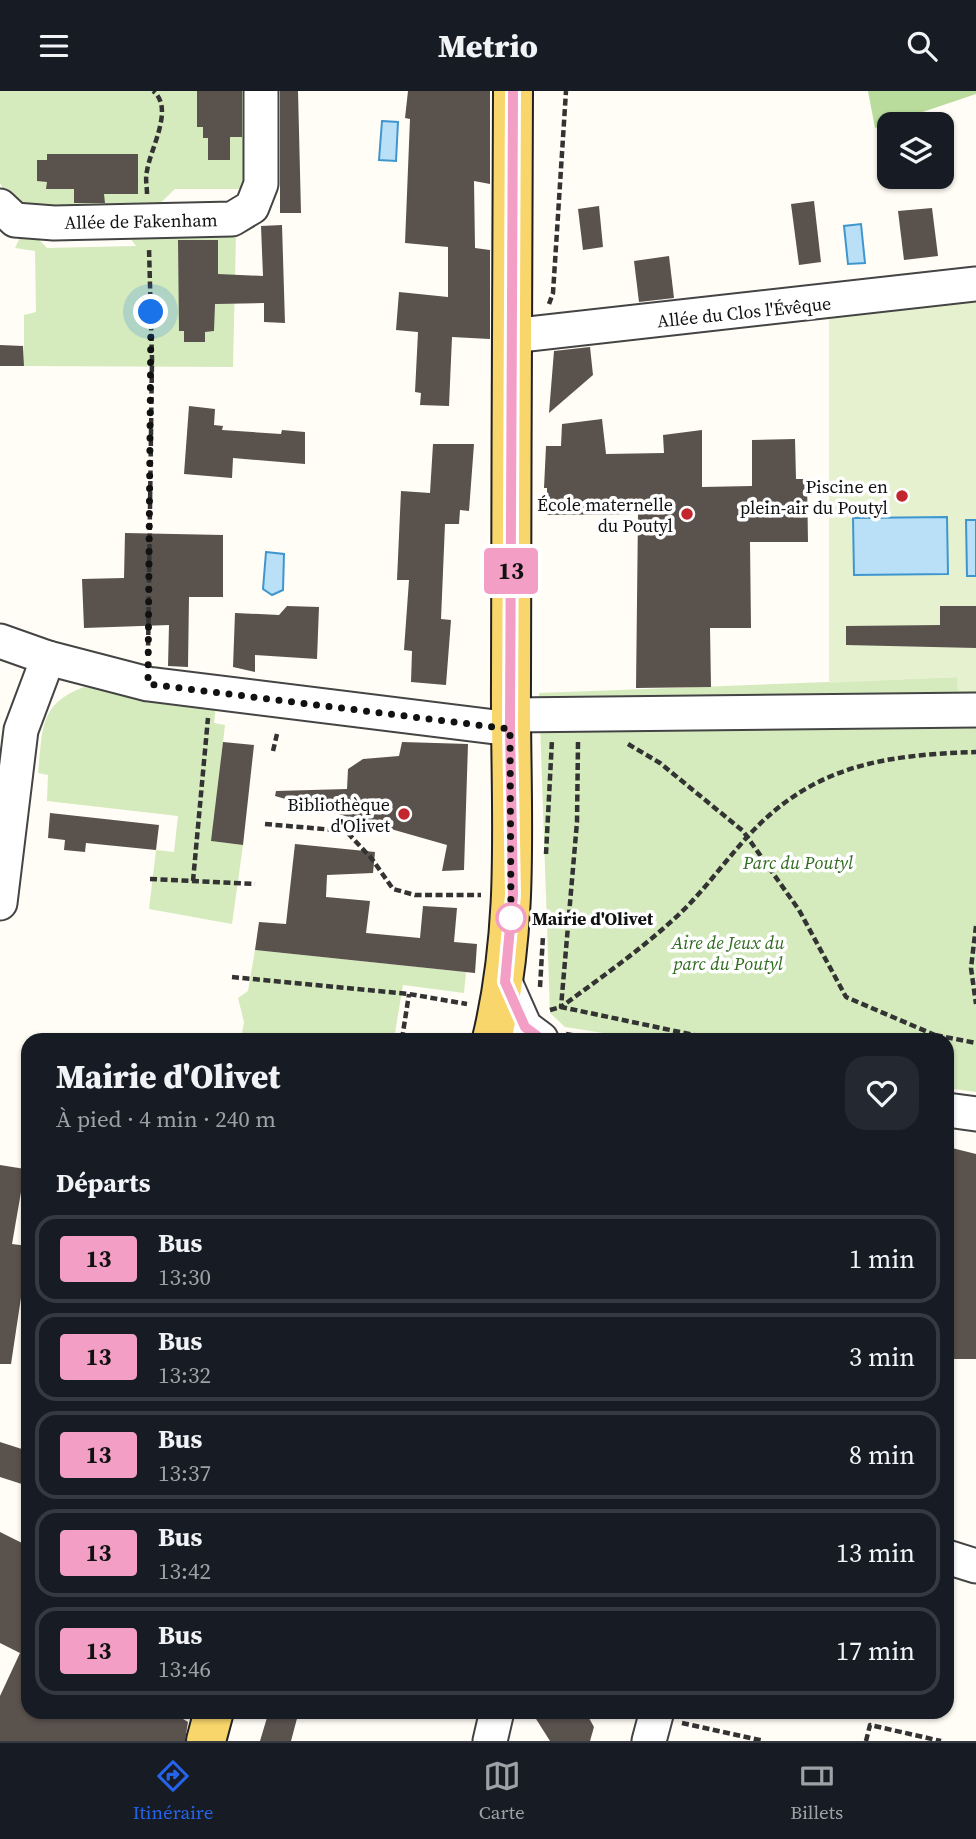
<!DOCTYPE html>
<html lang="fr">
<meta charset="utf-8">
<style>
body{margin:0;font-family:"Source Serif 4",serif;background:#242831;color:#f1f3f6;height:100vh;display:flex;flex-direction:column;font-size:26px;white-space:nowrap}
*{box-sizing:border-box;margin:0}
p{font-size:23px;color:#9ea1a6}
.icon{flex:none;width:38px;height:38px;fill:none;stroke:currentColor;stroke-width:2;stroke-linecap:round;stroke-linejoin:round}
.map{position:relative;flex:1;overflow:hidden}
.sheet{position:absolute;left:21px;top:942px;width:933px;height:686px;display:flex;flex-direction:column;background:#171b24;border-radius:21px;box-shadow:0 2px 5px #0004}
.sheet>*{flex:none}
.badge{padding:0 14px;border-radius:5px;font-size:24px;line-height:46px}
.buttons{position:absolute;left:877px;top:21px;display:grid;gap:14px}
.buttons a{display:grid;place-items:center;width:77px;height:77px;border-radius:14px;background:#171b24;box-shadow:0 2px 5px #0004;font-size:35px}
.you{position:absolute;width:35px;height:35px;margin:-18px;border:5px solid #fff;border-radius:50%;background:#1a73e8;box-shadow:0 0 0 10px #1a73e833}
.map>.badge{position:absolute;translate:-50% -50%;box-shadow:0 0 0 4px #fff}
h2{padding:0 35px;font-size:26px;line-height:63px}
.round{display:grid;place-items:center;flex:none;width:74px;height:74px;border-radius:21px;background:#242831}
.summary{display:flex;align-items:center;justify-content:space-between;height:119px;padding:0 35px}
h1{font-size:33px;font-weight:800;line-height:52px}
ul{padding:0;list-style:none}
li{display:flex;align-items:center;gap:21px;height:88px;margin:0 14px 10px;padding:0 21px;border:4px solid #363941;border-radius:21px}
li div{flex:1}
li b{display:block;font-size:26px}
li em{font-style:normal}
li .badge{min-width:77px;font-weight:700;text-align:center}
header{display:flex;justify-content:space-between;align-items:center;height:91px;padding:0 35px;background:#171b24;font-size:32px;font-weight:800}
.dock{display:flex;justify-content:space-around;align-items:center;height:98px;border-top:2px solid #363941;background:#171b24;font-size:19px;color:#9ea1a6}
.dock a{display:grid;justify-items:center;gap:4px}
.dock .selected{color:#2563eb}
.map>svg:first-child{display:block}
</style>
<header><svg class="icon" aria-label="menu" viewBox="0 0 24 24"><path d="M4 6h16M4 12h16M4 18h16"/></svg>Metrio<svg class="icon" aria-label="search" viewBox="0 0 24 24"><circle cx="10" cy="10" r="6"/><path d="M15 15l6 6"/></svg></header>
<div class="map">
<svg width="976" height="1650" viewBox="0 0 976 1650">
<rect width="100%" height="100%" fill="#fffdf5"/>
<g fill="#d5ebbd">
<polygon points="0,0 250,0 251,101 224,119 244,98 175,98 151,121 24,117 4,100 0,92"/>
<polygon points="120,134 228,138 236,144 233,276 24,275 24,224 36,221 35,160 15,157 23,140 28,137 47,157 136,155"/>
<polygon points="958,586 958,600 976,600 976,1001 947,997 947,948 642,948 565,936 550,922 539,602"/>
<path d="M84,596L216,613L214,632L225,634L212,750L243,754L232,833L149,818L156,759L174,761L178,725L47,710L48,684L38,682C43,639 38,613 84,596Z"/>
<polygon points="255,859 466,881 464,902 403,894 394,948 241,948 244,931 238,907 248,900"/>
</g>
<polygon fill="#b9dc9c" points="868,0 976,0 976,3 875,37"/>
<polygon fill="#e6f2cf" points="976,205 976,600 958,600 957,586 829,592 829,223"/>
<g fill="#b9e0f7" stroke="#3f96cf" stroke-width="2">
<polygon points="382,30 398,31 396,70 379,69"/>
<polygon points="861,133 865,172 848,173 844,135"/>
<polygon points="947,426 948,483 854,484 853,427"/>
<polygon points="966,429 976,429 976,485 967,485"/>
<polygon points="266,461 284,463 283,499 272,504 263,498"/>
</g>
<g fill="#5a524d">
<polygon points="197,0 242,0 242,46 230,46 230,69 208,69 208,47 203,47 203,36 197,36"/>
<polygon points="280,0 298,0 301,122 280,122"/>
<polygon points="408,0 490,0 490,93 474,90 475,157 490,159 490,248 452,246 449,315 420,314 421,302 415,301 418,241 396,239 399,201 448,206 448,156 405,152 410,28 405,27"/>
<polygon points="47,63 138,63 138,103 104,103 105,112 74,112 74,98 46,98 47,91 37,90 37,69 47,69"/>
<polygon points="814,110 821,171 799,174 791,113"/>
<polygon points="599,115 603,156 583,159 578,118"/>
<polygon points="932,117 938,165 904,169 898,120"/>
<polygon points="282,134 285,232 264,231 264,212 215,213 214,240 205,241 205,251 184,251 184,240 179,240 178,149 218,149 218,183 263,185 261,135"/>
<polygon points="669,165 674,207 639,211 634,170"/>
<polygon points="0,254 23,255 24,275 0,275"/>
<polygon points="590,256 593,284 549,322 554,260"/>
<polygon points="189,315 215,318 214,334 223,335 222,339 281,343 282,339 305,341 305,373 233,367 232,387 184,383"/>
<polygon points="602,328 606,363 664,362 663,344 702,339 702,396 752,395 752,349 795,348 796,388 807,388 808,451 750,451 751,537 710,537 711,596 636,597 638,423 547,424 547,397 544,397 546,355 561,355 562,333"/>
<polygon points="433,353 474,353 469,420 460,419 459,433 445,433 441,528 451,529 446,594 411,591 412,560 404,559 409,489 397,489 401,400 430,402"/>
<polygon points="125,442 223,444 223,506 189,506 188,576 168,575 169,534 84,537 82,488 124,487"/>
<polygon points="287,515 319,516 317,568 255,564 255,581 233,576 235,522 279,524"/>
<polygon points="940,515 976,515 976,557 846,554 846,535 940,534"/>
<polygon points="223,651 254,654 243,754 211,750"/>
<polygon points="402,651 468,653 464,779 442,780 447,754 275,705 276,700 347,698 348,678 363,668 399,665"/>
<polygon points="50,722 159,734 156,759 86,752 85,761 64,759 65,749 48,747"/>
<polygon points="295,753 375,761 373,782 327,784 326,806 370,810 366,842 420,847 423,815 457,817 454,851 477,853 475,882 255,859 259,831 286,833"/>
<polygon points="952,1057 976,1063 976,1268 947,1268 947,1083"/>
<polygon points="0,1074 25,1078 12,1153 28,1155 28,1160 11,1273 0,1273"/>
<polygon points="0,1351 28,1360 28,1395 0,1386"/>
<polygon points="0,1441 28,1455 28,1620 170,1620 188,1631 185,1650 0,1650 0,1605 20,1562 0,1552"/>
<polygon points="269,1620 299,1620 291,1650 260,1650"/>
<polygon points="531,1620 585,1620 594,1636 590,1650 550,1650"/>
</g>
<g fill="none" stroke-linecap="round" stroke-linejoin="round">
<g stroke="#444" stroke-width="37">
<g id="minor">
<polyline points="0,115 15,129 54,132 232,128 252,116 261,93 261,0"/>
<polyline points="511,245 976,193"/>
<polyline points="0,550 48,567 148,593 511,638"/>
<polyline points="511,624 976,619"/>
<polyline points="0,812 21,639 48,567"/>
<polyline points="505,891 525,936 541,948"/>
<polyline points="947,1019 976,1023"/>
<polyline points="947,1466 976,1475"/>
<polyline points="490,1650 497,1620"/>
<polyline points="649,1650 657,1620"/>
</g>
</g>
<g stroke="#222" stroke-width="42">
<g id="major">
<path d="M492,948C521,827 510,715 511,591C512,394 511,197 513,0"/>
<polyline points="206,1650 214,1620"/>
</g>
</g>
<g stroke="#333" stroke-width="4.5" stroke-dasharray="7 3.5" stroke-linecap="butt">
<path d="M147,103C147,95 145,87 147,80C150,58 175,17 153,0"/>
<polyline points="549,213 553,202 566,0"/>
<polyline points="148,565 152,268 149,157"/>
<path d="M578,651L577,731L561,916C599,888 639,860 674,828C702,803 723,772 749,744C814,674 884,664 976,661"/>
<polyline points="628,653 660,672 743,740 799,819 846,906 935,944"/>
<polyline points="273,660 277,643"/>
<polyline points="265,733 346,740 372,768 393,798 415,804 481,804"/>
<polyline points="546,763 552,649"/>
<polyline points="150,788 255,793"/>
<polyline points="193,790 208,627"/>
<polyline points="976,835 971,877 976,913"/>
<polyline points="232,886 409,903 467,913"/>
<polyline points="540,896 543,845"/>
<polyline points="550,919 561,916 713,948"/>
<polyline points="566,943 596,948"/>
<polyline points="402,948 409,903"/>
<polyline points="926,948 935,944 976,952"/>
<polyline points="682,1632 764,1650"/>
<polyline points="866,1650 870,1634 941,1650"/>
</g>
<use href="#minor" stroke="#fff" stroke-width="33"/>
<use href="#major" stroke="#f9d66b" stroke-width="38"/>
</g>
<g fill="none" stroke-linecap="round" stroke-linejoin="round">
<g stroke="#fff" stroke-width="16">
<polyline id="line" points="513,0 510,638 513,804 505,891 525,936 541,948"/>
</g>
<use href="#line" stroke="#f39ec5" stroke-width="10"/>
<polyline stroke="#111" stroke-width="7" stroke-dasharray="0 12.6" points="151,221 148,593 510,638 511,827"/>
</g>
<g fill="#c4262e" stroke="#fff" stroke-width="2.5">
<circle cx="902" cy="405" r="7"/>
<circle cx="687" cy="423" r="7"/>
<circle cx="404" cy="723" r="7"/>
</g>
<circle fill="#fff" stroke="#f39ec5" stroke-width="3.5" cx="511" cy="827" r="14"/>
<g text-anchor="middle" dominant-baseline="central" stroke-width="7" stroke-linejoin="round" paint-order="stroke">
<g font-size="18" fill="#111" stroke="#fff">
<text transform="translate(141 130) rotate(-1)">Allée de Fakenham</text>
<text transform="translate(744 221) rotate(-6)">Allée du Clos l'Évêque</text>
</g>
<g font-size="18" fill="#111" stroke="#fff" text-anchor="end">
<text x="888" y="395">Piscine en<tspan x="888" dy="21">plein-air du Poutyl</tspan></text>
<text x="673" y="413">École maternelle<tspan x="673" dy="21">du Poutyl</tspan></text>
<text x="390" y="713">Bibliothèque<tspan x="390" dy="21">d'Olivet</tspan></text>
</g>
<g font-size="18" font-style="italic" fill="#2f6b1f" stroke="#fff">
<text x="798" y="771">Parc du Poutyl</text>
<text x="728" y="851">Aire de Jeux du<tspan x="728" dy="21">parc du Poutyl</tspan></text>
</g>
<g font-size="18" font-weight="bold" fill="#111" stroke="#fff" text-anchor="start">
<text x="532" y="827">Mairie d'Olivet</text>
</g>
</g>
</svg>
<div class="buttons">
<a><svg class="icon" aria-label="layers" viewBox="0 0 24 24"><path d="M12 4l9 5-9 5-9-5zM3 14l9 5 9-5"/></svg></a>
</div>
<div class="you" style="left:151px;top:221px"></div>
<b class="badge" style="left:511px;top:480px;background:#f39ec5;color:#111">13</b>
<section class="sheet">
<div class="summary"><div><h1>Mairie d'Olivet</h1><p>À pied · 4 min · 240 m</p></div><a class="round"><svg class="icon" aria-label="heart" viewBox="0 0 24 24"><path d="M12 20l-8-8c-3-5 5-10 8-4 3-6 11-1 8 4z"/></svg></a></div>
<h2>Départs</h2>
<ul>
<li><span class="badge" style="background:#f39ec5;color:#111">13</span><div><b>Bus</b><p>13:30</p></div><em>1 min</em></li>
<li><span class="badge" style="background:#f39ec5;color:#111">13</span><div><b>Bus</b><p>13:32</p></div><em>3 min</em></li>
<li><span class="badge" style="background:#f39ec5;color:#111">13</span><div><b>Bus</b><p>13:37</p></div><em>8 min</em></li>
<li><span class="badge" style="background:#f39ec5;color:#111">13</span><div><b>Bus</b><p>13:42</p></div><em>13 min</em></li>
<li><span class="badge" style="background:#f39ec5;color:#111">13</span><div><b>Bus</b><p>13:46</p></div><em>17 min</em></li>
</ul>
</section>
</div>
<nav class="dock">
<a class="selected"><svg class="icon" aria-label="directions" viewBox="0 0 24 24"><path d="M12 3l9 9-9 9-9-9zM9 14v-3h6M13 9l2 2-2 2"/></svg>Itinéraire</a>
<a><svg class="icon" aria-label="map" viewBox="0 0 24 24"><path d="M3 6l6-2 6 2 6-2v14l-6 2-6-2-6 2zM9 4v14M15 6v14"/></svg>Carte</a>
<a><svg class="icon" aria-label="tickets" viewBox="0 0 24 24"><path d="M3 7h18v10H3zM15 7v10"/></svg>Billets</a>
</nav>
